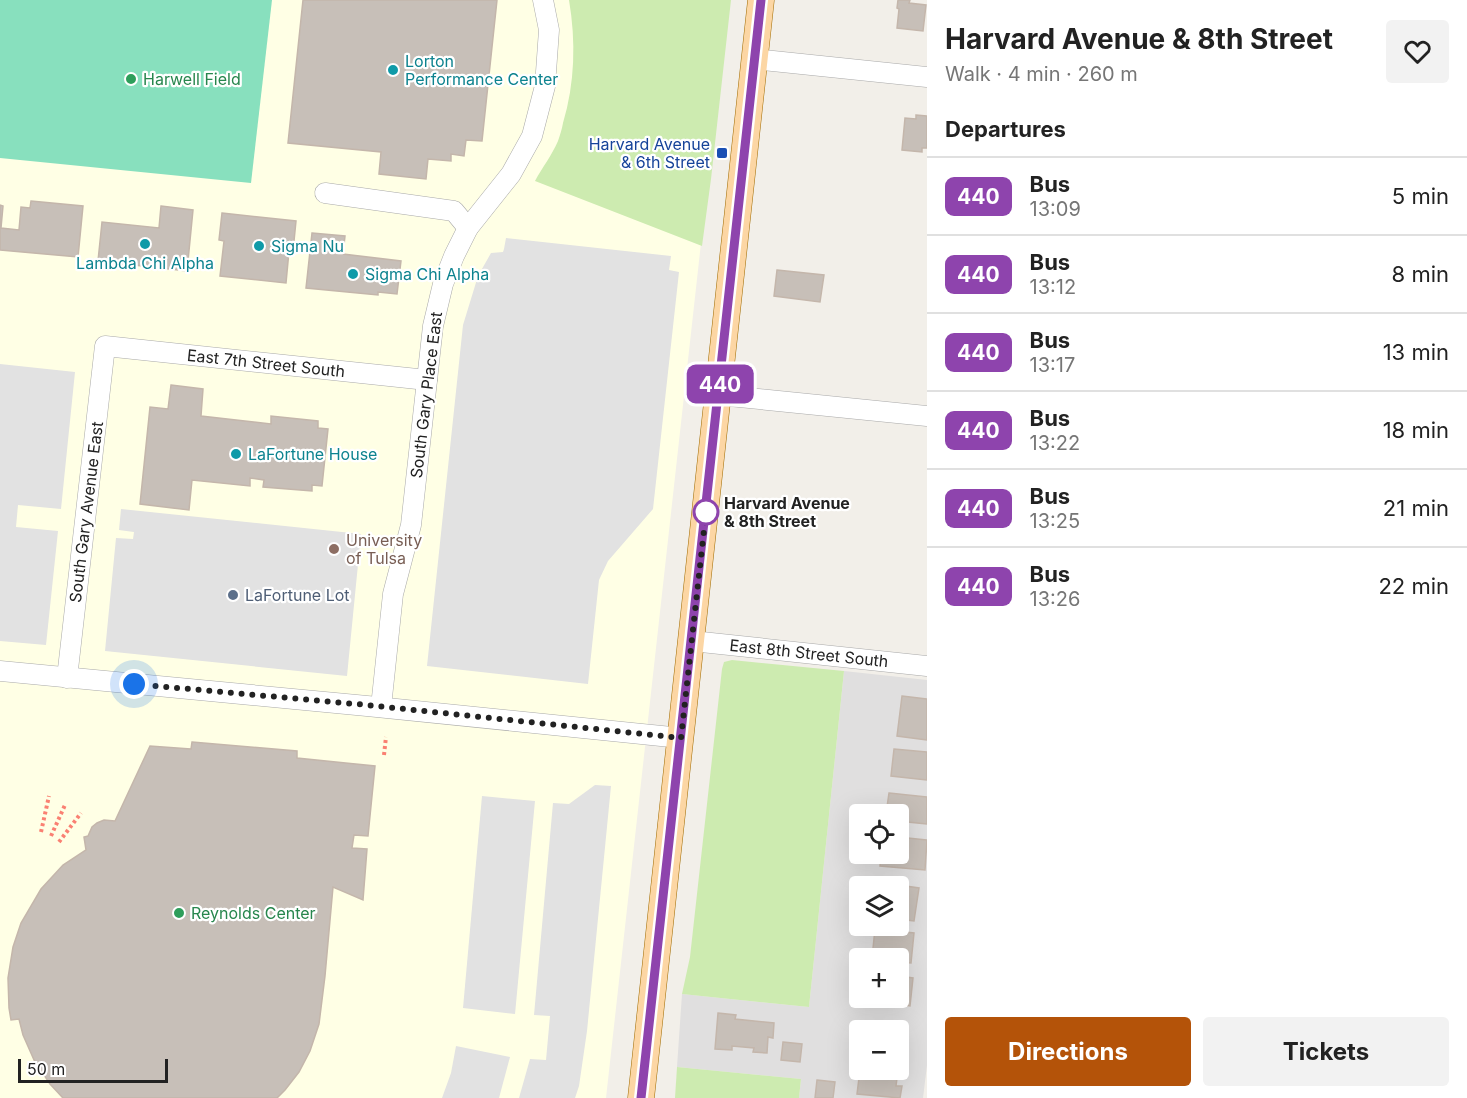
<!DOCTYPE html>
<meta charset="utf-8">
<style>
body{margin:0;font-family:Inter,sans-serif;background:#f2f2f2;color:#222;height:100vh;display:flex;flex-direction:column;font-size:22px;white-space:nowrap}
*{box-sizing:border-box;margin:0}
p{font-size:20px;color:#767676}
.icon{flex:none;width:33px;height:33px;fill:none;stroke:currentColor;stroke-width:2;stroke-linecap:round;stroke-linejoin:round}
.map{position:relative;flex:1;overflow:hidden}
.side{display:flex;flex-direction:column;background:#fff;width:540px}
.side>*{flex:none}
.badge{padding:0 12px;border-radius:9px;font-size:21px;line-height:39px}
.tools{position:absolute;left:849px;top:804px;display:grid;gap:12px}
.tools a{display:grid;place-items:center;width:60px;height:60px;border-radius:6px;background:#fff;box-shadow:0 6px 24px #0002;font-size:30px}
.scale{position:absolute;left:18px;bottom:15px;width:150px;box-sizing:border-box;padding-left:6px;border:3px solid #222;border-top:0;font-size:16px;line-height:21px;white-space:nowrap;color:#222;-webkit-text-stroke:4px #fff;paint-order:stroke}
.you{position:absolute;width:30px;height:30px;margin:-15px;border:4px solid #fff;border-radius:50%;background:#1a73e8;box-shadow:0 0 0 9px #1a73e833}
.map>.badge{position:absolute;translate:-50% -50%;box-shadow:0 0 0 3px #fff}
h2{padding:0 18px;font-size:22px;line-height:54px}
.round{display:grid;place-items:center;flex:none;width:63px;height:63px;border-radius:6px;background:#f2f2f2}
.headline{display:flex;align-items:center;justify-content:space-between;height:102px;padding:0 18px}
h1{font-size:28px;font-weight:700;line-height:45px}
.action{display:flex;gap:12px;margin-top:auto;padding:12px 18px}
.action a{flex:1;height:69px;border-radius:6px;background:#b45309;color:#fff;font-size:24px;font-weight:700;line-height:69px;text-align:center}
.action a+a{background:#f2f2f2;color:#222}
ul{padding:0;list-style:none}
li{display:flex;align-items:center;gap:18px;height:78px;padding:0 18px;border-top:2px solid #e0e0e0}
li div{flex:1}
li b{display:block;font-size:22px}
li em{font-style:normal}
li .badge{min-width:66px;font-weight:700;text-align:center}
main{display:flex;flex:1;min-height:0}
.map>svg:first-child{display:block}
</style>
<main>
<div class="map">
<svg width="927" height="1098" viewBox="0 0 927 1098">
<rect width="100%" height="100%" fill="#f2efe9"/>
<path fill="#e0dfdf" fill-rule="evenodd" d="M844,671L927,680V1065L923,1098H799L801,1079L677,1067L682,994L809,1007ZM860,814H898V854H860ZM860,886H898V926H860ZM860,958H898V998H860ZM860,1030H898V1070H860Z"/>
<polygon fill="#ffffe5" points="0,0 728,0 606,1098 0,1098"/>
<g fill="#cdebb0">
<path d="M569,0H731L711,179L702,246L535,181C542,168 552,155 558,141C560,135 562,129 563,123C575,83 576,41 569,0Z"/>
<polygon points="732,660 844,671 809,1007 682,994 690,957 722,669 724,662"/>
<polygon points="677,1067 801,1079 799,1098 675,1098"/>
</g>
<polygon fill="#88e0be" points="0,0 272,0 251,183 0,158"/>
<g fill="#e2e2e2">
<polygon points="506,238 671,256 669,270 679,272 653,509 608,561 599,580 588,684 427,666 463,325 478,276 491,253 503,252 504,249"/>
<polygon points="0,364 75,372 61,509 18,505 16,527 58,531 46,645 0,641"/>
<polygon points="121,509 361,534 347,676 105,651 116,538 133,539 134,532 119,530"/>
<polygon points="595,785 611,786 587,1031 579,1086 575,1098 519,1098 530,1059 546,1060 550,1016 534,1015 553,803 569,804"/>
<polygon points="482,796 535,801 515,1014 463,1008"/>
<polygon points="456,1046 510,1057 499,1098 442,1098 451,1073"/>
</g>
<g fill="#c7bfb8" stroke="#c4b6ab" stroke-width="1.5">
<polygon points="303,0 497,0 482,141 466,140 464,156 451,154 451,161 428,159 426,179 379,174 381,152 288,143"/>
<polygon points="898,0 910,0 909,3 926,5 923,31 897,28 899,9 897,8"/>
<polygon points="916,115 927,116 927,148 922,148 922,152 902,150 905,118 916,119"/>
<polygon points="31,201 83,206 78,257 0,250 0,205 3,206 1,228 19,230 21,207 30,208"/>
<polygon points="161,206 193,210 187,271 98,261 102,222 159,228"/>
<polygon points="222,213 296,221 293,251 289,251 286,283 220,276 224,241 219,240"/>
<polygon points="312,233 345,236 343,254 401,261 397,294 378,292 378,295 306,288"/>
<polygon points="777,270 824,275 820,302 774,296"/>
<polygon points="171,385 203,389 201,416 271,424 271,416 318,421 318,428 328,429 322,486 312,485 312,491 263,487 264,480 250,478 250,486 192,480 189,510 140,504 150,407 168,409"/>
<polygon points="902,696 927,699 927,740 897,736"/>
<polygon points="192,742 297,751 297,758 375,766 368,836 354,835 352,848 367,849 363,900 333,887 325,976 319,1024 310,1051 299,1072 285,1090 277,1098 63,1098 50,1084 34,1060 23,1035 19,1019 11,1020 9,1008 8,978 13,947 21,923 41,889 63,865 86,850 84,837 88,836 92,827 97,823 104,820 115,821 150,746 191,749"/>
<polygon points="894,749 927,752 927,780 891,776"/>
<polygon points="889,793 927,797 927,824 898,821 898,814 886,814"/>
<polygon points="898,837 927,840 925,870 880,866 881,854 898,854"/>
<polygon points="884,883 919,888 914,921 898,919 898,886 884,886"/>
<polygon points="875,929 914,933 911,963 898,962 898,958 872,958"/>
<polygon points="898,976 913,978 910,1006 861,999 861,998 898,998"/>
<polygon points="718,1013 736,1015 735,1019 774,1023 773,1038 768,1037 767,1053 753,1052 754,1048 732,1046 732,1050 715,1049"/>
<polygon points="868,1022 900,1027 898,1040 898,1030 867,1030"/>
<polygon points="783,1042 802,1044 800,1062 781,1060"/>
<polygon points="860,1070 898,1070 896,1086 902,1086 900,1098 857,1094"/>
<polygon points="817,1080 835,1082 833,1098 815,1098"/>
</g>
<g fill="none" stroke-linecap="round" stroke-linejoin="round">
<g stroke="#a9a9a9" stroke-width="21">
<g id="minor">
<polyline points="754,59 927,77"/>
<polyline points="325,193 454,211 468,228"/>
<polyline points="719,395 927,416"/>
<polyline points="692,641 927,666"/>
<polyline points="0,671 367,706 681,738"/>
<polyline points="67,678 105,346 427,380"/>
<polyline points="381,707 393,594 411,525 433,326 443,284 454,256 468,228 511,174 532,136 545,86 549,30 543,0"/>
</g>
</g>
<g stroke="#a06b00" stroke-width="27">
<polyline id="major" points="641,1098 761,0"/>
</g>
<g stroke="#fa8072" stroke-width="4" stroke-dasharray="3 3" stroke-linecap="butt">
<polyline points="384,755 386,737"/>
<polyline points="41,832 49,796"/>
<polyline points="51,836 65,805"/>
<polyline points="59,842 81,813"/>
</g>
<use href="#minor" stroke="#fff" stroke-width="20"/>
<use href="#major" stroke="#fcd6a4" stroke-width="26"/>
</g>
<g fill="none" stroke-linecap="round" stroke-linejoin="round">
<g stroke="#fff" stroke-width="14">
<polyline id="line" points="641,1098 761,0"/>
</g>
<use href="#line" stroke="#8e44ad" stroke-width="9"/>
<polyline stroke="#222" stroke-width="6" stroke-dasharray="0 10.8" points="134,684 367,705 681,738 706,512"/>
</g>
<g fill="#0f9aa8" stroke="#fff" stroke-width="2">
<circle cx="393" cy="70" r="6"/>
<circle cx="145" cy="244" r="6"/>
<circle cx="259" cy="246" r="6"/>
<circle cx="353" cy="274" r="6"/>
<circle cx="236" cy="454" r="6"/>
</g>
<g fill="#2e9e5b" stroke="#fff" stroke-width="2">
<circle cx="131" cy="79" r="6"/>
<circle cx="179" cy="913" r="6"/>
</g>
<rect fill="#1a4fb4" stroke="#fff" stroke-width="2" x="716" y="147" width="12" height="12" rx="3"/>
<circle fill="#fff" stroke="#8e44ad" stroke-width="3" cx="706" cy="512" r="12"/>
<circle fill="#8d6e63" stroke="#fff" stroke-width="2" cx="334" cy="549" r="6"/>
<circle fill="#5c6f8a" stroke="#fff" stroke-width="2" cx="233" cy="595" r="6"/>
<g text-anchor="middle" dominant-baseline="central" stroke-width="4.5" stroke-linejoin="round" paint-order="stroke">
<g font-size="16" fill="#0d838f" stroke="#fff" text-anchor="start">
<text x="405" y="61">Lorton<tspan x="405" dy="18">Performance Center</tspan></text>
<text x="271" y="246">Sigma Nu</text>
<text x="145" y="263" text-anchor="middle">Lambda Chi Alpha</text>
<text x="365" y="274">Sigma Chi Alpha</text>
<text x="248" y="454">LaFortune House</text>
</g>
<g font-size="16" fill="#27864d" stroke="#fff" text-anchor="start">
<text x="143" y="79">Harwell Field</text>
<text x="191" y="913">Reynolds Center</text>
</g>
<g font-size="16" fill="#164399" stroke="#fff" text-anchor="end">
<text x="710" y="144">Harvard Avenue<tspan x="710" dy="18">&amp; 6th Street</tspan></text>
</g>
<g font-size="16" fill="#222" stroke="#fff">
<text transform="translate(266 363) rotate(6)">East 7th Street South</text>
<text transform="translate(426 395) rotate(-83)">South Gary Place East</text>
<text transform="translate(86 512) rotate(-83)">South Gary Avenue East</text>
<text transform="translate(809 653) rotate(6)">East 8th Street South</text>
</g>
<g font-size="16" font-weight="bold" fill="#222" stroke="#fff" text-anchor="start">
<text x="724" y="503">Harvard Avenue<tspan x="724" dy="18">&amp; 8th Street</tspan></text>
</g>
<g font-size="16" fill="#785e54" stroke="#fff" text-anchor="start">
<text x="346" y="540">University<tspan x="346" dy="18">of Tulsa</tspan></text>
</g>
<g font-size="16" fill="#4e5e75" stroke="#fff" text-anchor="start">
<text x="245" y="595">LaFortune Lot</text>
</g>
</g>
</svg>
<div class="tools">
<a><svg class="icon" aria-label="locate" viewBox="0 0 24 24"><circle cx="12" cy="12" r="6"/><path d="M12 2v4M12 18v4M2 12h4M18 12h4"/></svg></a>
<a><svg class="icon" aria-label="layers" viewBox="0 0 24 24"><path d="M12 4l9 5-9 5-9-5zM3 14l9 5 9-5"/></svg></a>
<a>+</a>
<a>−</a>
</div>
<div class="scale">50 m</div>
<div class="you" style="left:134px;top:684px"></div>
<b class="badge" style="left:720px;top:384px;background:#8e44ad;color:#fff">440</b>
</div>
<section class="side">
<div class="headline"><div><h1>Harvard Avenue &amp; 8th Street</h1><p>Walk · 4 min · 260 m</p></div><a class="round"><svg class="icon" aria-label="heart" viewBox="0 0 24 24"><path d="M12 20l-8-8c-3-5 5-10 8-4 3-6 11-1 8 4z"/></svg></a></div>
<h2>Departures</h2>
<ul>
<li><span class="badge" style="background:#8e44ad;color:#fff">440</span><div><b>Bus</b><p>13:09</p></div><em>5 min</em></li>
<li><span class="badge" style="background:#8e44ad;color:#fff">440</span><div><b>Bus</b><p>13:12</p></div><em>8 min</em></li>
<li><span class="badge" style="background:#8e44ad;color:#fff">440</span><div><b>Bus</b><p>13:17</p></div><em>13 min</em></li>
<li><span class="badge" style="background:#8e44ad;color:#fff">440</span><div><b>Bus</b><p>13:22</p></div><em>18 min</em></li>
<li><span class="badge" style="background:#8e44ad;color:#fff">440</span><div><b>Bus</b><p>13:25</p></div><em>21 min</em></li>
<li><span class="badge" style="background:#8e44ad;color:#fff">440</span><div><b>Bus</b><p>13:26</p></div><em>22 min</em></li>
</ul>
<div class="action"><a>Directions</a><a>Tickets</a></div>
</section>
</main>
